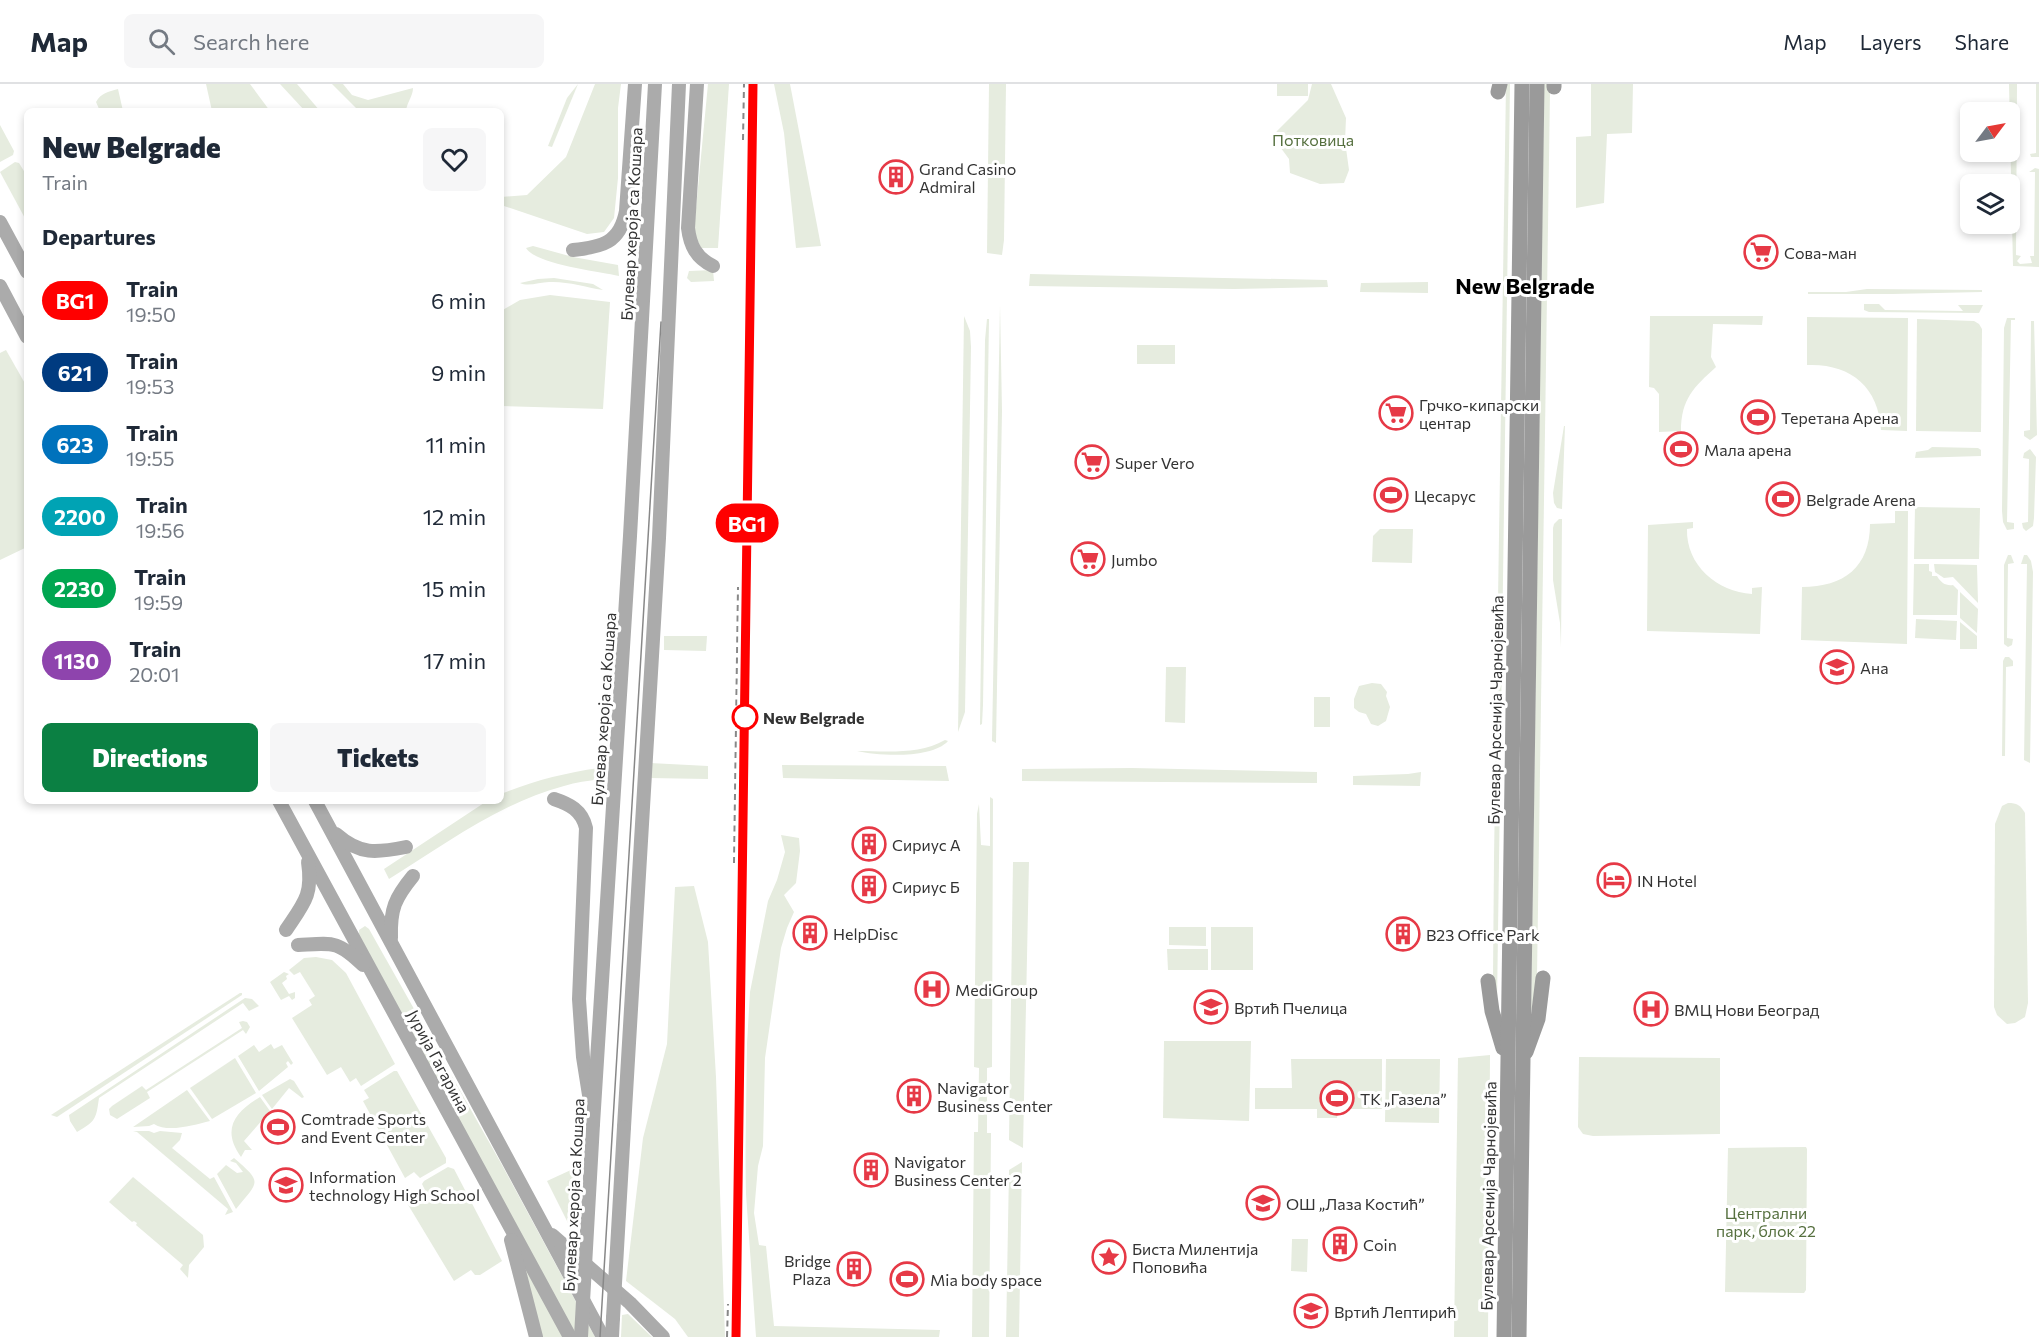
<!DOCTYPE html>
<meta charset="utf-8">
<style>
body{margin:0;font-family:Commissioner,sans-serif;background:#f6f6f7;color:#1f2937;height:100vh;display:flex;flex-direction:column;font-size:22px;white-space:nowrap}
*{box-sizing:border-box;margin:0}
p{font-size:20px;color:#747a83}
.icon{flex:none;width:33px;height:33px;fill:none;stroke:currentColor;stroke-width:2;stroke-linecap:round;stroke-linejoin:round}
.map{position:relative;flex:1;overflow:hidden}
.drawer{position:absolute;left:24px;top:24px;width:480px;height:696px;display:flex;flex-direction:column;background:#fff;border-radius:9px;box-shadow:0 3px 9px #0003}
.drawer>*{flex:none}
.badge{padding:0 12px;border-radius:20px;font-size:21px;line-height:39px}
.needle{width:39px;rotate:58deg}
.buttons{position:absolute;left:1960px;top:18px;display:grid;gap:12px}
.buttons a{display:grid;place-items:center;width:60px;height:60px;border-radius:9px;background:#fff;box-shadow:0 3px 9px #0003;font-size:30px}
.map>.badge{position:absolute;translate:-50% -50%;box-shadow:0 0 0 3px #fff}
h2{padding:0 18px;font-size:22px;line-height:54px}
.round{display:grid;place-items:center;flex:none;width:63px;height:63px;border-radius:9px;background:#f6f6f7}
.head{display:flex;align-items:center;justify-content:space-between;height:102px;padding:0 18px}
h1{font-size:28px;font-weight:800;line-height:45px}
.cta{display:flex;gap:12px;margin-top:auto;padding:12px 18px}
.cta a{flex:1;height:69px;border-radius:9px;background:#0b8043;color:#fff;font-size:24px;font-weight:800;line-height:69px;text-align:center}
.cta a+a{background:#f6f6f7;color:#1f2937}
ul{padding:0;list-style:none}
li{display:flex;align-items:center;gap:18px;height:72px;padding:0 18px}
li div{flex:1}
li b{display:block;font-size:22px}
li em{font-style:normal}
li .badge{min-width:66px;font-weight:700;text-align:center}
header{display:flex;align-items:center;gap:36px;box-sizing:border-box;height:84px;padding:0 30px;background:#fff;border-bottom:2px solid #e0e1e3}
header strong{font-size:28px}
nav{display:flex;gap:33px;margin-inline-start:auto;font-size:21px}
.search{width:420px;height:54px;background:#f6f6f7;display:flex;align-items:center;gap:15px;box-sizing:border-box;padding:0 21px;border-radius:9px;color:#747a83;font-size:22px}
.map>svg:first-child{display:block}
</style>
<header>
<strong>Map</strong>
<div class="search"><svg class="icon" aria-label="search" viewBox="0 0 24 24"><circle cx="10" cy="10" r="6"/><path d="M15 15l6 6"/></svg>Search here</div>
<nav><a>Map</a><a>Layers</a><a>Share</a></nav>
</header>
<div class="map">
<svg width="2039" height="1253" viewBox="0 0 2039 1253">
<rect width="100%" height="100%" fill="#fff"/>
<g fill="#e6ecdf">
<polygon points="206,0 250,0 270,27 212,27"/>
<polygon points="280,0 297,0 320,27 305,27"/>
<path d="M332,0H343L352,11L368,16L413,4C413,12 407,18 406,27H359Z"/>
<polygon points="578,0 552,63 548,62 567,14"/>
<polygon points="595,0 621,0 618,24 618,94 614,134 604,148 587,150 501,121 501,113 527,111 566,73"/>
<polygon points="708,0 729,0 718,164 701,164 695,151 694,145"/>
<polygon points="774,0 790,0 821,162 796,164 784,49"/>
<polygon points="989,0 1006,0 1004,156 1002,171 987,169"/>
<rect x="1277" y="0" width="31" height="12"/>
<polygon points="1312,0 1331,0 1346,34 1345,57 1349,86 1344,99 1320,100 1290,89 1289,75 1275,56 1274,52 1277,47 1308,16"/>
<polygon points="1506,0 1510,0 1497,919 1493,892 1494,774"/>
<polygon points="1544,0 1548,0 1550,7 1537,892 1531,930"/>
<polygon points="1591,0 1633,0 1632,49 1607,50 1604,119 1576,124 1576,53 1591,52"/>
<polygon points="2009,0 2017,0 2016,171 2021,172 2017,177 2020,180 2032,179 2030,172 2034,172 2035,88 2029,88 2035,84 2039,85 2039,183 2013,182"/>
<polygon points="2036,0 2039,0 2039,73 2031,73 2030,70 2036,69"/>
<path d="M118,5L123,27H100L96,18C101,9 108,8 118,5Z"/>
<polygon points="0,41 14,67 13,71 0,78"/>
<polygon points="15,78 19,79 27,92 27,138 0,88"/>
<path d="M533,162L573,173L618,181L619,192C598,187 537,181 526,164Z"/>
<polygon points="713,186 714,197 691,198 687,194 689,187"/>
<polygon points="1030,190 1327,196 1328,203 1234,205 1029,202"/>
<path d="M554,194L593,200L603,206C585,203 567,197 549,198C540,198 528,203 520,199L538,195Z"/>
<polygon points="1428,198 1428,209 1360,208 1361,199"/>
<polygon points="1867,205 1982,206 1982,208 1892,210 1808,210 1808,208 1846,208"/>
<polygon points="550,211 610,218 603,325 501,322 501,227 520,216"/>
<polygon points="1864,220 1879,220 1885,226 1963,227 1958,221 1983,221 1979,229 1869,228 1864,226"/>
<polygon points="1000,221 1002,327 996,659 992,657"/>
<polygon points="964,232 970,247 971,263 965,628 958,648"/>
<path d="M1650,232H1763L1762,241L1713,240L1711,273L1716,283C1694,303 1681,315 1681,347L1659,348V310L1654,304L1649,303Z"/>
<path d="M1807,233L1908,234L1907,347L1881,346C1879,302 1849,279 1807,281Z"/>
<polygon points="2007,234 2015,234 2015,236 2011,236 2007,438 2014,439 2014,445 2007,446 2003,438 2002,427 2004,244"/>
<polygon points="987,235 989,235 983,621 982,640 980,641 985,256"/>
<polygon points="1917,235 1974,237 1979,240 1982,245 1981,348 1916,347"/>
<polygon points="2031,237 2034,237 2037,351 2030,356 2024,352 2024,347 2030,346"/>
<rect x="1137" y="261" width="38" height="19"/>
<polygon points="6,266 27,303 27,463 0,476 0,269"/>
<polygon points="1564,342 1565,342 1562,425 1557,424 1554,419 1553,409"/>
<polygon points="1932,363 1978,364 1981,366 1981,372 1915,374 1916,368 1928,366"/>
<polygon points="2030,365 2036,373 2034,434 2033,442 2026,447 2023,444 2022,439 2028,438 2029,375 2023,374 2024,369"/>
<polygon points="1915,423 1980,424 1979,475 1914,475"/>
<path d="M1895,427H1908L1907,560L1801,556L1802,503C1844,503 1870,483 1870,440L1895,439Z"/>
<polygon points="1559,435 1562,435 1561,564 1560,539 1553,496 1553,444 1554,440"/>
<path d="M1693,438V444L1687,445C1686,481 1717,508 1752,510V504L1762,503L1760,550L1647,547L1648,441Z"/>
<polygon points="1380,445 1413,445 1412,479 1372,478 1373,452"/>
<polygon points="2008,471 2011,471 2014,479 2008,480 2007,554 2013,555 2012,561 2008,563 2004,560 2004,481"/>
<polygon points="2024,471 2027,471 2031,477 2033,488 2030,679 2024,676 2027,480 2021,480"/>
<path d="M1914,480H1929V487L1932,488V492H1937C1941,499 1946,502 1953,501L1958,506L1957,531H1913Z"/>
<polygon points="1934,480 1977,481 1978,519 1953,493 1944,494 1935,488"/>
<polygon points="1960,508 1978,525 1977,549 1960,534"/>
<polygon points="1916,535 1957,537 1956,556 1915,554"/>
<polygon points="1960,538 1977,552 1977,565 1960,565"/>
<polygon points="664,552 707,552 706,567 664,566"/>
<polygon points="2005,573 2009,573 2013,577 2013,582 2006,583 2005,672 2002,672 2003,577"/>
<polygon points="1166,583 1186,583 1185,639 1165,638"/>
<polygon points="1372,599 1381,600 1387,608 1386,612 1390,623 1386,637 1378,642 1371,640 1366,630 1359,628 1354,624 1354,615 1359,602"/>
<rect x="1314" y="613" width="16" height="30"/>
<path d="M945,656L948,657C932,675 879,672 857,667C886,667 919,671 945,656Z"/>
<polygon points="650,679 708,682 708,695 649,694"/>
<polygon points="782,681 946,682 949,697 783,694"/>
<path d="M599,684L600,695C588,697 576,698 564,702C500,719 444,761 389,795L384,785L487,717H501V710C533,697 564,689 599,684Z"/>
<polygon points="1132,684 1317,688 1317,699 1022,697 1022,685"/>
<polygon points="1421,688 1420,702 1353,701 1353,692 1408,690"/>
<polygon points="990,713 993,715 992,983 987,984 987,1049 991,1049 989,1253 972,1253 974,1048 978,1048 979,984 974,983 977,730 979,720 981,761 990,762"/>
<path d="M2008,719C2017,719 2020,721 2025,729L2028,919L2025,933L2015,939L2007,940L1997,931L1994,923L1995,740L2002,722Z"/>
<polygon points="781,751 799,754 800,767 796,799 784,811 794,828 787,844 781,864 765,974 763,1062 758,1082 754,1129 759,1161 766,1162 774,1242 940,1246 939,1253 756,1253 746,1110 744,1011 750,908 768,817 777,796 785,768"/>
<polygon points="1013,778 1029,778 1023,1064 1009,1056"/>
<polygon points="694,802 708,858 716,993 725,1253 688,1253 675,1235 626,1197 643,1054 667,960 675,803"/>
<polygon points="365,842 369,845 502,1081 595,1253 577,1253 359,851 359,846"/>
<polygon points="1169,843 1206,843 1206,862 1169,861"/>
<rect x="1211" y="843" width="42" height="43"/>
<polygon points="1167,865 1208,865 1208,886 1168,886"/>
<polygon points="316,873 332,876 346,889 395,980 361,1002 356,994 350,998 341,983 327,991 292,934 312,921 309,916 315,912 300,888 294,891 289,886 304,874"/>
<polygon points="284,888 289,890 286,892 287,895 282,899 289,910 295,908 295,914 292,916 289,912 281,916 270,898"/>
<polygon points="240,909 242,909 242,911 57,1033 51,1031"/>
<path d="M245,914L252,915L259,922L249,927L243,919L99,1014C96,1035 96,1037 77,1048L70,1037L69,1031Z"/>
<polygon points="243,937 247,938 250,943 246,950 243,946 147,1008 150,1014 117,1035 110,1031 109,1025 112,1022 142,1002 146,1006 242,944 239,938"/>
<polygon points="1164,957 1251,957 1249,1037 1163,1034"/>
<polygon points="271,960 274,965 282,961 293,979 291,981 288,977 286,979 288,983 259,1007 238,972 254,961 259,968"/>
<polygon points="1490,971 1488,1253 1454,1253 1458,974"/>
<polygon points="1579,973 1720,974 1720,1050 1593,1052 1583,1050 1578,1043"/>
<polygon points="235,974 256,1009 212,1035 190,1004"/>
<polygon points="1291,975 1382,975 1382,1025 1338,1025 1337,1034 1317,1034 1317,1025 1255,1025 1255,1004 1292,1004"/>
<polygon points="1386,975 1440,975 1439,1039 1385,1038"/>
<polygon points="394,987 397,987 446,1074 446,1079 420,1094 414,1088 405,1094 363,1017 369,1014 364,1006"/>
<polygon points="290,995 294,997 304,1013 302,1014 289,1004 272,1025 262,1011"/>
<path d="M187,1006L210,1037C194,1041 168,1049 154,1040L149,1042L133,1043Z"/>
<path d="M260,1013L270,1027L244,1057L252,1066H245L241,1073C221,1045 235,1028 260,1013Z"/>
<polygon points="133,1047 149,1047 154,1049 160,1047 182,1049 180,1056 172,1064 210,1095 214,1093 233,1128 225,1131 228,1125 137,1048"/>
<polygon points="1806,1063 1807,1065 1806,1206 1804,1209 1725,1208 1728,1064"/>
<path d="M234,1074C263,1099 259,1097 236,1125L217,1090L226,1081L237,1089L243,1088L236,1079L230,1077Z"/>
<polygon points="1022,1078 1019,1253 1006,1253 1009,1086"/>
<polygon points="448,1083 454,1085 502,1177 480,1191 475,1191 471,1186 454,1197 407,1119 425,1106 422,1100 424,1097"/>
<polygon points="573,1085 572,1147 547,1097"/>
<polygon points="133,1093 203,1151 204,1163 189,1181 188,1194 180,1185 183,1181 136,1141 137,1139 134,1137 132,1138 109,1118"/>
<polygon points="1292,1155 1308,1155 1307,1188 1291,1187"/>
<polygon points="522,1175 565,1253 541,1253"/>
<polygon points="628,1230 652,1253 621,1253 622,1231"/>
</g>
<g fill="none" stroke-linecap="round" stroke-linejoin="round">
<g stroke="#ababab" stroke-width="14">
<path d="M697,0L688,144C690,161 696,174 713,182"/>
<polyline points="0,138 27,188"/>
<path d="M573,166C602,163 620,159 626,127L635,0"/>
<polyline points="0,202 27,253"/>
<path d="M554,715C569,720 582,726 586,744L579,915L583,973L589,1011"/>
<polyline points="279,717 570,1253"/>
<polyline points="315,717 603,1253"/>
<path d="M336,750C360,771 376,769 406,763"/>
<path d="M286,846C304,819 313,811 308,778"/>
<path d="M391,854C390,825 395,814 413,792"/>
<path d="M298,861C333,859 337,856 363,881"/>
<polyline points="593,1040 630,452 655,0"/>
<polyline points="624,1043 659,454 679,0"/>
<polyline points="552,1151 630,1219 663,1253"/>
<polyline points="511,1156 536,1253"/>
<polyline points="612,1253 613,1234"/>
</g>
<g stroke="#9a9a9a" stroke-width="15">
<polyline points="1554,0 1554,3"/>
<polyline points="1498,8 1500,0"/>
<polyline points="1488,897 1492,927 1503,964"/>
<polyline points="1526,968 1538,935 1543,894"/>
<polyline points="1504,1253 1522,0"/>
<polyline points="1519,1253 1537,0"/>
</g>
<polyline stroke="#888" stroke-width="1.5" points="600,1253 661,238"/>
<g stroke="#888" stroke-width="2" stroke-dasharray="6 4.5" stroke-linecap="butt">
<polyline points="743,56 744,0"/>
<polyline points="734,779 738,503"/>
<polyline points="727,1253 728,1220"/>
<polyline points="736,1253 753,0"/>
</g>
<g stroke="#ababab" stroke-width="14">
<polyline points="613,1234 624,1043"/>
<polyline points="581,1253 593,1040"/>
</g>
</g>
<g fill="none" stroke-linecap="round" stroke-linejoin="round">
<g stroke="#fff" stroke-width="14">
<polyline id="line" points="736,1253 753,0"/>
</g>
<use href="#line" stroke="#f00" stroke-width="9"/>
</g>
<defs>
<g id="building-ring" transform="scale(1.725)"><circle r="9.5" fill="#fff" stroke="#e63946" stroke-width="1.5"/><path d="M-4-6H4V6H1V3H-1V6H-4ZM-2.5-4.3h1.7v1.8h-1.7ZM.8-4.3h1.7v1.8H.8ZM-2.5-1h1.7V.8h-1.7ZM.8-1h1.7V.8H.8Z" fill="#e63946"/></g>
<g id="supermarket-ring" transform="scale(1.725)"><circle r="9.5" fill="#fff" stroke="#e63946" stroke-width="1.5"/><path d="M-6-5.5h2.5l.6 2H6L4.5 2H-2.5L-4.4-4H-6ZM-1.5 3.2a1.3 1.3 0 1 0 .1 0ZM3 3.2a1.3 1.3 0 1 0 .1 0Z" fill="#e63946"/></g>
<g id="stadium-ring" transform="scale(1.725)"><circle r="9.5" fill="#fff" stroke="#e63946" stroke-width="1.5"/><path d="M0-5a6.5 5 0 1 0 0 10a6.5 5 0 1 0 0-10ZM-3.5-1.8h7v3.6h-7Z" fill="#e63946"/></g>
<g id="school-ring" transform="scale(1.725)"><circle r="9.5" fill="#fff" stroke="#e63946" stroke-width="1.5"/><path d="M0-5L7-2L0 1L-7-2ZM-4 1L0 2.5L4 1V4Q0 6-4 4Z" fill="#e63946"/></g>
<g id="hotel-ring" transform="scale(1.725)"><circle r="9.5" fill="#fff" stroke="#e63946" stroke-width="1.5"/><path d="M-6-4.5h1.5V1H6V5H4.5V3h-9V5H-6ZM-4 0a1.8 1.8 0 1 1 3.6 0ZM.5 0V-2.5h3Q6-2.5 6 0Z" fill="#e63946"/></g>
<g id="hospital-ring" transform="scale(1.725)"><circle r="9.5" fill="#fff" stroke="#e63946" stroke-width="1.5"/><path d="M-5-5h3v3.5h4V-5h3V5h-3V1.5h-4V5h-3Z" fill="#e63946"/></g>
<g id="sight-ring" transform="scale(1.725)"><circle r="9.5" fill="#fff" stroke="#e63946" stroke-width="1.5"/><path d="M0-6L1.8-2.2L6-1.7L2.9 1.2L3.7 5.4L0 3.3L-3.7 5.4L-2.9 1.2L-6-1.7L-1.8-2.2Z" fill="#e63946"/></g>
</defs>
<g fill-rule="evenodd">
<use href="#building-ring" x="896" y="93"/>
<use href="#supermarket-ring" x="1761" y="168"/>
<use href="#supermarket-ring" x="1396" y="329"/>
<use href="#stadium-ring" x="1758" y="333"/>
<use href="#stadium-ring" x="1681" y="365"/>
<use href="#supermarket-ring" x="1092" y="378"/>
<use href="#stadium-ring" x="1391" y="411"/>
<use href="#stadium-ring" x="1783" y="415"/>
<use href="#supermarket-ring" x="1088" y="475"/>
<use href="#school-ring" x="1837" y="583"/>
<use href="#building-ring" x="869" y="760"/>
<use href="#hotel-ring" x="1614" y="796"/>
<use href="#building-ring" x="869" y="802"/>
<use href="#building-ring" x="810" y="849"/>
<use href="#building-ring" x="1403" y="850"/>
<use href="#hospital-ring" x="932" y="905"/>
<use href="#school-ring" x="1211" y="923"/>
<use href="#hospital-ring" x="1651" y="925"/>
<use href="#building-ring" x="914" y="1012"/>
<use href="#stadium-ring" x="1337" y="1014"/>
<use href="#stadium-ring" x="278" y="1043"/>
<use href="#building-ring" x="871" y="1086"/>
<use href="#school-ring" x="286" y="1101"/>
<use href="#school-ring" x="1263" y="1119"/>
<use href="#building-ring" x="1340" y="1160"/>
<use href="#sight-ring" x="1109" y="1173"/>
<use href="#building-ring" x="854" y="1185"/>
<use href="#stadium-ring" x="907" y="1195"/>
<use href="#school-ring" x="1311" y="1227"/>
</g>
<circle fill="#fff" stroke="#f00" stroke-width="3" cx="745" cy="633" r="12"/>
<g text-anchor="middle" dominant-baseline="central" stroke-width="6" stroke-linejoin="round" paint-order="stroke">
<g font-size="16" fill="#56703f" stroke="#fff">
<text x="1313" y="55">Потковица</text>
<text x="1766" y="1128">Централни<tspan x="1766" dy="18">парк, блок 22</tspan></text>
</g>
<g font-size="16" fill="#333" stroke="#fff" text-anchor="start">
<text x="919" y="84">Grand Casino<tspan x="919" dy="18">Admiral</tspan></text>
<text x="1784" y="168">Сова-ман</text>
<text x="1419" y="320">Грчко-кипарски<tspan x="1419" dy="18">центар</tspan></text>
<text x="1781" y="333">Теретана Арена</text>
<text x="1704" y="365">Мала арена</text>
<text x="1115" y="378">Super Vero</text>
<text x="1414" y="411">Цесарус</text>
<text x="1806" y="415">Belgrade Arena</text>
<text x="1111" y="475">Jumbo</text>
<text x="1860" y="583">Ана</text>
<text x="892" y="760">Сириус А</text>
<text x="1637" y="796">IN Hotel</text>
<text x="892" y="802">Сириус Б</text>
<text x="833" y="849">HelpDisc</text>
<text x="1426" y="850">B23 Office Park</text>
<text x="955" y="905">MediGroup</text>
<text x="1234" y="923">Вртић Пчелица</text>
<text x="1674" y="925">ВМЦ Нови Београд</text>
<text x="937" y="1003">Navigator<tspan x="937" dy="18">Business Center</tspan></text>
<text x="1360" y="1014">ТК „Газела”</text>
<text x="301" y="1034">Comtrade Sports<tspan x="301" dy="18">and Event Center</tspan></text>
<text x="894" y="1077">Navigator<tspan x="894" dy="18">Business Center 2</tspan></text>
<text x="309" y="1092">Information<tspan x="309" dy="18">technology High School</tspan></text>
<text x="1286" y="1119">ОШ „Лаза Костић”</text>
<text x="1363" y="1160">Coin</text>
<text x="1132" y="1164">Биста Милентија<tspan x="1132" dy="18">Поповића</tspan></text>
<text x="831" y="1176" text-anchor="end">Bridge<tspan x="831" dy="18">Plaza</tspan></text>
<text x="930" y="1195">Mia body space</text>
<text x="1334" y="1227">Вртић Лептирић</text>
</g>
<g font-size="16" fill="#333" stroke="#fff">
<text transform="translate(631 140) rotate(-87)">Булевар хероја са Кошара</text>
<text transform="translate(603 625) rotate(-86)">Булевар хероја са Кошара</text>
<text transform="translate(1495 626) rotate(-89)">Булевар Арсенија Чарнојевића</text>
<text transform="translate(439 977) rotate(62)">Јурија Гагарина</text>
<text transform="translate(573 1111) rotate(-87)">Булевар хероја са Кошара</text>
<text transform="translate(1488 1112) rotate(-89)">Булевар Арсенија Чарнојевића</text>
</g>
<g font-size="16" font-weight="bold" fill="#333" stroke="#fff" text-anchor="start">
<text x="763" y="633">New Belgrade</text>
</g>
<g font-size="22" font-weight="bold" fill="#000" stroke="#fff">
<text x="1525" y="201">New Belgrade</text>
</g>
</g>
</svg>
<div class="buttons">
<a><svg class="needle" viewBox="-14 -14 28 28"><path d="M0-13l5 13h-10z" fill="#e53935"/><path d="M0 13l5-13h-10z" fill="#747a83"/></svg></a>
<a><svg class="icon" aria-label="layers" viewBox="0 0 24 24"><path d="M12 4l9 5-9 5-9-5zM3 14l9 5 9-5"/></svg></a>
</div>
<b class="badge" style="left:747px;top:439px;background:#f00;color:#fff">BG1</b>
<section class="drawer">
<div class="head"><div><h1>New Belgrade</h1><p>Train</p></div><a class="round"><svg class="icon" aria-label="heart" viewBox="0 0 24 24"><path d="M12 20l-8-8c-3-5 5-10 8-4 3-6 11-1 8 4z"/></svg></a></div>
<h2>Departures</h2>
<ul>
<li><span class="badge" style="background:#f00;color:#fff">BG1</span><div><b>Train</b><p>19:50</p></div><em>6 min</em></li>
<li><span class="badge" style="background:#003b80;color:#fff">621</span><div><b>Train</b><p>19:53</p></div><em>9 min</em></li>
<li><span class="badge" style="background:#0072bc;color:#fff">623</span><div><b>Train</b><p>19:55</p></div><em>11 min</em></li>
<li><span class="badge" style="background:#00a3b4;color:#fff">2200</span><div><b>Train</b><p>19:56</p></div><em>12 min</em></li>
<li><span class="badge" style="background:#00a651;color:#fff">2230</span><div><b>Train</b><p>19:59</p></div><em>15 min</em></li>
<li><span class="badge" style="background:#8e44ad;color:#fff">1130</span><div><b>Train</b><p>20:01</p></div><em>17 min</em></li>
</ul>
<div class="cta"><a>Directions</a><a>Tickets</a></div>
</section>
</div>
